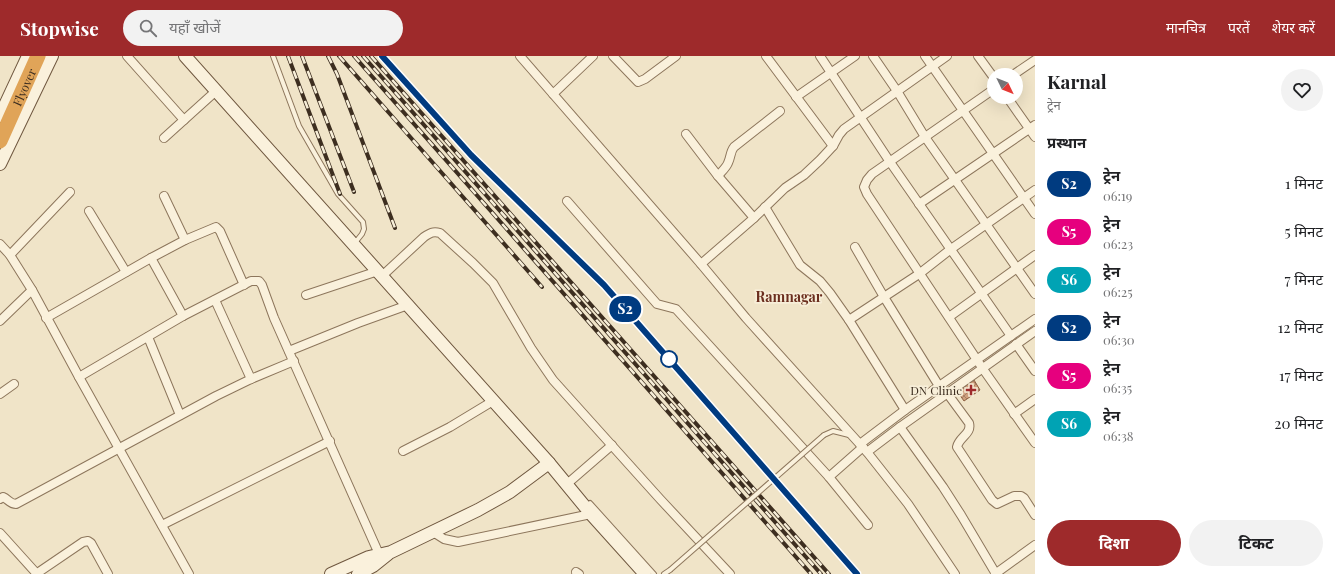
<!DOCTYPE html>
<html lang="hi">
<meta charset="utf-8">
<style>
body{margin:0;font-family:"Playfair Display","Noto Sans Devanagari",serif;background:#f2f2f2;color:#202124;height:100vh;display:flex;flex-direction:column;font-size:15px;white-space:nowrap}
*{box-sizing:border-box;margin:0}
p{font-size:13px;color:#757577}
.icon{flex:none;width:22px;height:22px;fill:none;stroke:currentColor;stroke-width:2;stroke-linecap:round;stroke-linejoin:round}
.map{position:relative;flex:1;overflow:hidden}
.panel{display:flex;flex-direction:column;background:#fff;width:300px}
.panel>*{flex:none}
.badge{padding:0 8px;border-radius:13px;font-size:14px;line-height:26px}
.needle{width:26px;rotate:133deg}
.controls{position:absolute;left:987px;top:12px;display:grid;gap:8px}
.controls a{display:grid;place-items:center;width:36px;height:36px;border-radius:50%;background:#fff;box-shadow:0 4px 16px #0002;font-size:20px}
.map>.badge{position:absolute;translate:-50% -50%;box-shadow:0 0 0 2px #fff}
h2{padding:0 12px;font-size:15px;line-height:36px}
.round{display:grid;place-items:center;flex:none;width:42px;height:42px;border-radius:21px;background:#f2f2f2}
.summary{display:flex;align-items:center;justify-content:space-between;height:68px;padding:0 12px}
h1{font-size:19px;font-weight:700;line-height:30px}
.button{display:flex;gap:8px;margin-top:auto;padding:8px 12px}
.button a{flex:1;height:46px;border-radius:24px;background:#9e2a2b;color:#fff;font-size:16px;font-weight:700;line-height:46px;text-align:center}
.button a+a{background:#f2f2f2;color:#202124}
ul{padding:0;list-style:none}
li{display:flex;align-items:center;gap:12px;height:48px;padding:0 12px}
li div{flex:1}
li b{display:block;font-size:15px}
li em{font-style:normal}
li .badge{min-width:44px;font-weight:700;text-align:center}
header{display:flex;align-items:center;gap:24px;box-sizing:border-box;height:56px;padding:0 20px;background:#9e2a2b;color:#fff}
header strong{font-size:19px}
nav{display:flex;gap:22px;margin-inline-start:auto;font-size:14px}
.search{width:280px;height:36px;background:#f2f2f2;display:flex;align-items:center;gap:10px;box-sizing:border-box;padding:0 14px;border-radius:22px;color:#757577;font-size:15px}
main{display:flex;flex:1;min-height:0}
.map>svg:first-child{display:block}
</style>
<header>
<strong>Stopwise</strong>
<div class="search"><svg class="icon" aria-label="search" viewBox="0 0 24 24"><circle cx="10" cy="10" r="6"/><path d="M15 15l6 6"/></svg>यहाँ खोजें</div>
<nav><a>मानचित्र</a><a>परतें</a><a>शेयर करें</a></nav>
</header>
<main>
<div class="map">
<svg width="1035" height="518" viewBox="0 0 1035 518">
<defs>
<pattern id="building-cross-hatch" width="8" height="8" patternUnits="userSpaceOnUse"><rect width="8" height="8" fill="#cf9f7d"/><path d="M0 0l8 8M0 8l8-8" fill="none" stroke="#a98266"/></pattern>
</defs>
<rect width="100%" height="100%" fill="#f0e4c8"/>
<polygon fill="url(#building-cross-hatch)" stroke="#8d5f41" points="974,324 980,334 964,345 957,335"/>
<g fill="none" stroke-linecap="round" stroke-linejoin="round">
<g stroke="#8d765c" stroke-width="6">
<g id="lane">
<polyline points="273,0 299,70 338,138 363,166 364,173 362,178 354,188"/>
<polyline points="824,379 833,375 849,379"/>
<polyline points="590,447 654,518"/>
<polyline points="664,518 670,514"/>
</g>
</g>
<g stroke="#8d765c" stroke-width="10">
<g id="street">
<polyline points="127,0 184,64"/>
<polyline points="520,0 701,208 746,262 867,396 908,448 955,518"/>
<polyline points="613,0 638,26 645,23 676,0"/>
<polyline points="766,0 833,90"/>
<polyline points="820,0 890,106 1011,280"/>
<polyline points="873,0 897,35 925,81 1035,238"/>
<polyline points="925,0 1035,158"/>
<polyline points="978,0 994,22"/>
<polyline points="1013,19 1035,4"/>
<polyline points="994,33 872,118 867,124 864,131 867,138 983,313 1035,387"/>
<polyline points="553,38 593,0"/>
<polyline points="796,41 855,0"/>
<polyline points="1007,41 1035,81"/>
<polyline points="686,78 718,120 754,162"/>
<polyline points="164,82 216,35"/>
<path d="M718,120C721,116 726,112 728,107C731,101 730,96 734,91L780,55"/>
<polyline points="164,140 185,184"/>
<polyline points="567,145 657,248 676,253 829,421 868,469"/>
<polyline points="919,148 1035,69"/>
<polyline points="765,151 800,209 820,225 830,237 849,264 905,354"/>
<polyline points="89,155 126,216"/>
<polyline points="0,188 10,199 32,234 79,321 189,518"/>
<polyline points="855,191 884,241 939,330"/>
<polyline points="10,199 70,136"/>
<polyline points="151,202 183,260"/>
<polyline points="701,208 754,162 785,132 804,119 820,104 833,90 839,79 844,73 947,0"/>
<path d="M382,220L424,181C430,177 433,175 440,177L473,207L493,227L531,292L553,324L660,443L730,518"/>
<polyline points="306,239 378,215"/>
<polyline points="215,244 251,323"/>
<polyline points="949,261 1035,199"/>
<polyline points="46,262 151,202 185,184 216,171 220,175 244,229"/>
<polyline points="849,264 919,218 951,193 1035,134"/>
<polyline points="0,265 32,234"/>
<polyline points="148,281 180,359"/>
<polyline points="1016,288 1035,315"/>
<polyline points="289,295 358,267 408,249"/>
<polyline points="79,321 183,260 251,225 259,225 262,229 274,262 379,498"/>
<path d="M947,337L969,367C972,378 959,381 957,391L992,444L997,448L1014,440H1021L1024,442L1035,459"/>
<polyline points="0,338 14,328"/>
<polyline points="1014,358 1035,343"/>
<polyline points="900,371 943,431 961,459 996,518"/>
<polyline points="860,388 905,354 1035,263"/>
<polyline points="403,395 450,371 493,345"/>
<polyline points="867,396 900,371 1035,275"/>
<polyline points="829,421 863,391"/>
<polyline points="567,428 612,389"/>
<path d="M0,443L3,441C8,443 10,448 16,448L216,340L251,323L294,305"/>
<polyline points="162,469 330,385"/>
<polyline points="433,476 444,483 458,486 591,458"/>
<polyline points="0,477 37,518"/>
<polyline points="576,516 579,518"/>
<polyline points="36,518 83,486 88,485 91,487 108,518"/>
<polyline points="995,518 1035,489"/>
</g>
</g>
<g stroke="#6f573f" stroke-width="14">
<g id="secondary">
<polyline points="185,0 549,407 591,458 645,518"/>
<polyline points="0,60 28,0"/>
<polyline points="0,108 52,0"/>
<polyline points="331,518 369,501 391,496 478,454 510,436 549,407"/>
<polyline points="358,518 373,510 388,498"/>
</g>
</g>
<g stroke="#5b4430" stroke-width="17">
<g id="highway">
<path id="s1" d="M0,85L38,0"/>
</g>
</g>
<use href="#lane" stroke="#faf1dc" stroke-width="4"/>
<use href="#street" stroke="#faf1dc" stroke-width="8"/>
<use href="#secondary" stroke="#faf1dc" stroke-width="12"/>
<use href="#highway" stroke="#e0a458" stroke-width="15"/>
<g stroke="#3d2e20" stroke-width="4">
<g id="rail">
<polyline points="288,0 340,138"/>
<polyline points="302,0 354,136"/>
<polyline points="328,0 337,18 395,172"/>
<polyline points="339,0 542,231"/>
<polyline points="354,0 811,518"/>
<polyline points="363,0 821,518"/>
<polyline points="371,0 829,518"/>
<polyline points="382,0 471,99 604,229 857,518"/>
</g>
</g>
<use href="#rail" stroke="#f7eed8" stroke-width="2.5" stroke-dasharray="8" stroke-linecap="butt"/>
<g stroke="#8d765c" stroke-width="6" stroke-linecap="butt">
<polyline id="lane-bridge" points="670,514 824,379"/>
</g>
<use href="#lane-bridge" stroke="#faf1dc" stroke-width="4"/>
</g>
<g fill="none" stroke-linecap="round" stroke-linejoin="round">
<g stroke="#fff" stroke-width="9">
<polyline id="line" points="382,0 471,99 604,229 857,518"/>
</g>
<use href="#line" stroke="#003b80" stroke-width="6"/>
</g>
<circle fill="#fff" stroke="#003b80" stroke-width="2" cx="669" cy="303" r="8"/>
<path fill="#9e2a2b" stroke="#f7eed8" stroke-width="1.5" d="M969 328h4v4h4v4h-4v4h-4v-4h-4v-4h4z"/>
<g text-anchor="middle" dominant-baseline="central" stroke-width="3.5" stroke-linejoin="round" paint-order="stroke">
<g font-size="12" fill="#3d2e20" stroke="#f7eed8">
<text stroke="none"><textPath href="#s1" startOffset="59">Flyover</textPath></text>
</g>
<g font-size="12" fill="#3d2e20" stroke="#f7eed8" text-anchor="end">
<text x="962" y="334">DN Clinic</text>
</g>
<g font-size="14" font-weight="bold" fill="#6b2e1e" stroke="#f7eed8">
<text x="789" y="240">Ramnagar</text>
</g>
</g>
</svg>
<div class="controls">
<a><svg class="needle" viewBox="-14 -14 28 28"><path d="M0-13l5 13h-10z" fill="#e53935"/><path d="M0 13l5-13h-10z" fill="#757577"/></svg></a>
</div>
<b class="badge" style="left:625px;top:253px;background:#003b80;color:#fff">S2</b>
</div>
<section class="panel">
<div class="summary"><div><h1>Karnal</h1><p>ट्रेन</p></div><a class="round"><svg class="icon" aria-label="heart" viewBox="0 0 24 24"><path d="M12 20l-8-8c-3-5 5-10 8-4 3-6 11-1 8 4z"/></svg></a></div>
<h2>प्रस्थान</h2>
<ul>
<li><span class="badge" style="background:#003b80;color:#fff">S2</span><div><b>ट्रेन</b><p>06:19</p></div><em>1 मिनट</em></li>
<li><span class="badge" style="background:#e6007e;color:#fff">S5</span><div><b>ट्रेन</b><p>06:23</p></div><em>5 मिनट</em></li>
<li><span class="badge" style="background:#00a3b4;color:#fff">S6</span><div><b>ट्रेन</b><p>06:25</p></div><em>7 मिनट</em></li>
<li><span class="badge" style="background:#003b80;color:#fff">S2</span><div><b>ट्रेन</b><p>06:30</p></div><em>12 मिनट</em></li>
<li><span class="badge" style="background:#e6007e;color:#fff">S5</span><div><b>ट्रेन</b><p>06:35</p></div><em>17 मिनट</em></li>
<li><span class="badge" style="background:#00a3b4;color:#fff">S6</span><div><b>ट्रेन</b><p>06:38</p></div><em>20 मिनट</em></li>
</ul>
<div class="button"><a>दिशा</a><a>टिकट</a></div>
</section>
</main>
